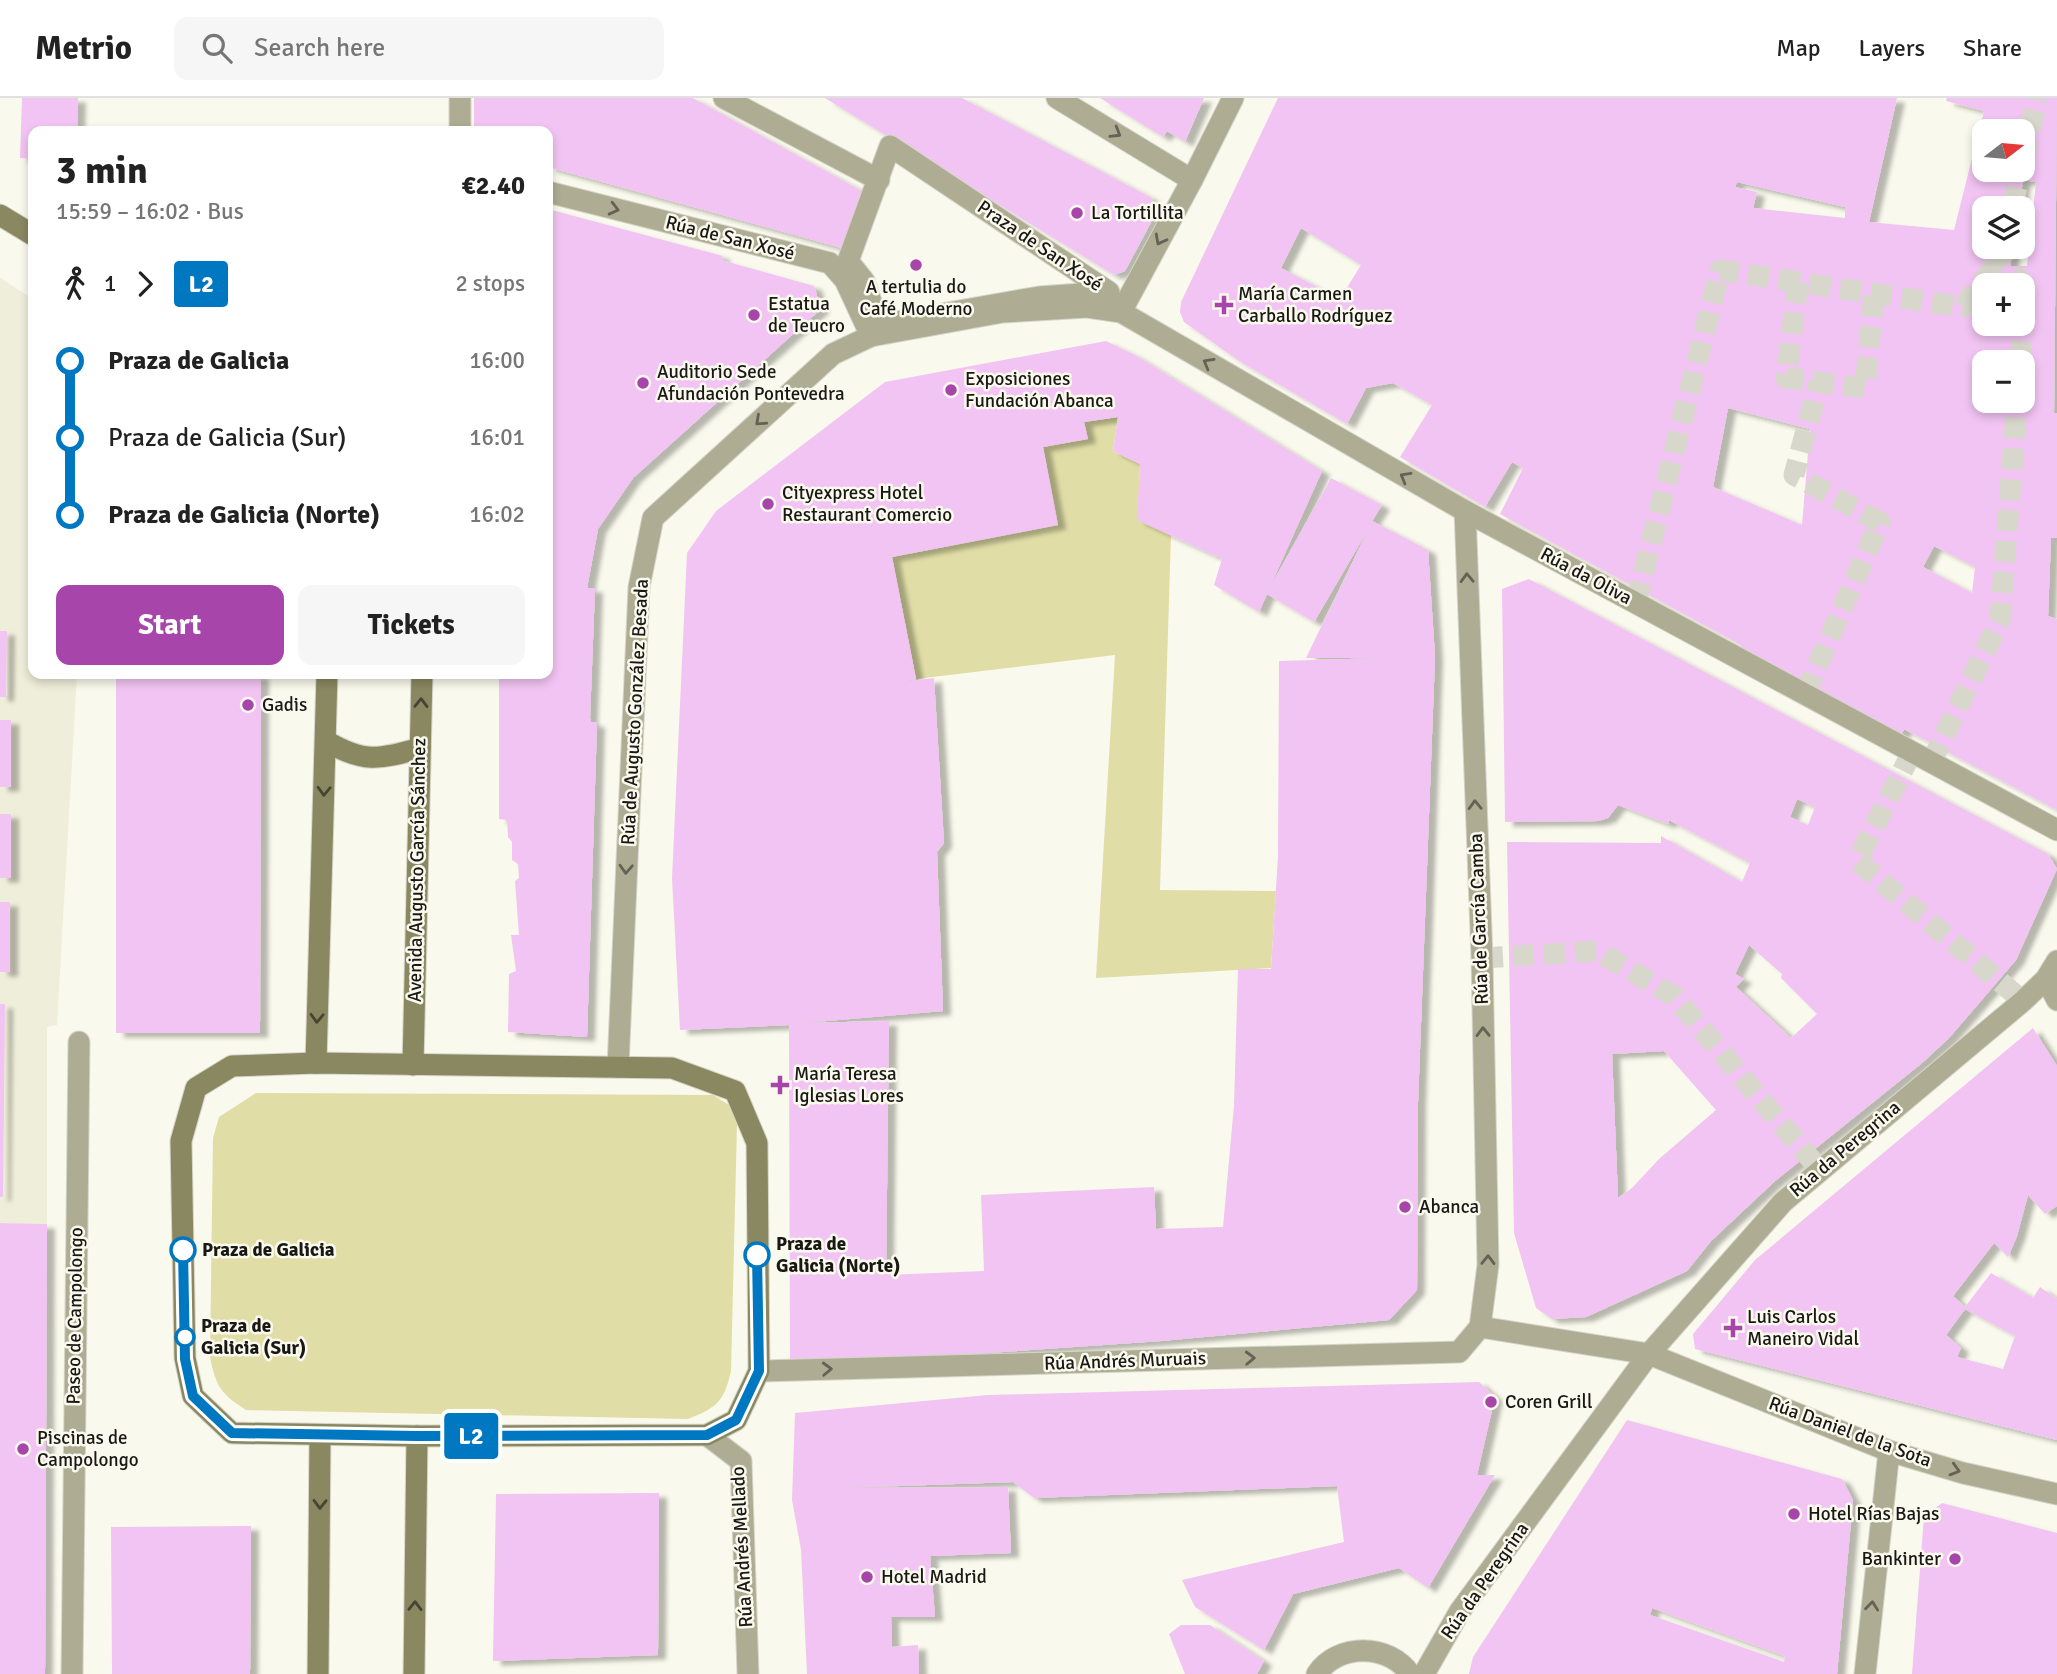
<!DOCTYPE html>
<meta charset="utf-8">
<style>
body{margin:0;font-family:Signika,sans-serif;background:#f6f6f6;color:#222;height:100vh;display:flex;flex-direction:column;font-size:26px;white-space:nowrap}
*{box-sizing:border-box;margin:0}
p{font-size:23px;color:#767676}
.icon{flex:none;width:38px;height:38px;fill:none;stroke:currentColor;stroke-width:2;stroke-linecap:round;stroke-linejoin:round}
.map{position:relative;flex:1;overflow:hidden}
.sheet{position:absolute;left:28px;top:28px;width:525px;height:553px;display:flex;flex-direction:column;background:#fff;border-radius:14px;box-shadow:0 4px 10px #0003}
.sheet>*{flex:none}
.badge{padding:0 14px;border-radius:5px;font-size:24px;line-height:46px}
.needle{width:46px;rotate:74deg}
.fabs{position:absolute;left:1972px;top:21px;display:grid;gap:14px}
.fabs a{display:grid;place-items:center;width:63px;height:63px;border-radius:14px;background:#fff;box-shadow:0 4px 10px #0003;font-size:35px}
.map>.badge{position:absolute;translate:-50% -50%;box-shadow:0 0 0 4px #fff}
.legs{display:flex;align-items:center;gap:10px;height:77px;padding:0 28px;font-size:23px}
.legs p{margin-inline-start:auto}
.overview{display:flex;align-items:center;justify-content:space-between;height:119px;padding:0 28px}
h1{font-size:38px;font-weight:800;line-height:52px}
.primary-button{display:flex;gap:14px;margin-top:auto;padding:14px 28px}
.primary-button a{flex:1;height:80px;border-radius:14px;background:#a745ab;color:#fff;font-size:28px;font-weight:800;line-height:80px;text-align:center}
.primary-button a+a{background:#f6f6f6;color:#222}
ul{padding:0 28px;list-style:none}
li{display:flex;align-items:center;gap:24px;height:77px;font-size:26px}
li i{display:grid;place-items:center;width:10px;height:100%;margin:0 9px;background:currentColor}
li i::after{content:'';width:18px;height:18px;margin:-9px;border:5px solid;border-radius:50%;background:#fff}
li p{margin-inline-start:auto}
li:first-child i{background:linear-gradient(#0000 50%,currentColor 0)}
li:last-child i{background:linear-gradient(currentColor 50%,#0000 0)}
header{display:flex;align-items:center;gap:42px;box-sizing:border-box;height:98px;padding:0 35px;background:#fff;border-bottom:2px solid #e0e0e0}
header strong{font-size:33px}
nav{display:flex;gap:38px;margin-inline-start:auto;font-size:24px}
.search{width:490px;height:63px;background:#f6f6f6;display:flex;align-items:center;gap:18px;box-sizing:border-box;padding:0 24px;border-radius:14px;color:#767676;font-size:26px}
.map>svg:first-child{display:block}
</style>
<header>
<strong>Metrio</strong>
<div class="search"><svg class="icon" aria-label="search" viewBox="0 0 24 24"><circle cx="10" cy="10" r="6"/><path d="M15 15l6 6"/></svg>Search here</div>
<nav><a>Map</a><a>Layers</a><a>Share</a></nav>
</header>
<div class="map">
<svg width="2057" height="1576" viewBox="0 0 2057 1576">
<defs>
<filter id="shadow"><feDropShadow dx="8" dy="4.5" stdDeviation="2" flood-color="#0004"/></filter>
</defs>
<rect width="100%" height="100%" fill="#faf9ed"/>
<polygon fill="#efeeda" points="0,180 33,201 33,576 77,576 57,927 47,929 47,1126 0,1125"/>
<g fill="#e0dda6">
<polygon points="1118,319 1113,353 1140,366 1138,422 1171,437 1160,792 1276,793 1271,870 1096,880 1115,557 916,581 892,459 1057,427 1043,349 1087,341 1084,324"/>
<path d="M256,995L713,997L729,1007L737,1026L731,1273C724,1303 718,1309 688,1321L246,1312C221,1296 216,1289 210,1259L213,1040L219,1019Z"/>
</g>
<g fill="#f2c4f3" fill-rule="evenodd" filter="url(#shadow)">
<polygon points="22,0 78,0 77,33 33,33 33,61 20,60"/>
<polygon points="474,0 693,0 864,94 842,150 548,69 548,33 474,33"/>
<polygon points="825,0 962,0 1152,100 1156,115 1125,173 1114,177"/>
<polygon points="1100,0 1204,0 1185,44 1167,33 1163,39"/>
<path d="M1278,0H1897L1869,124L1954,132L1984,13L1946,3L1947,0H2057L2054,315H2057V440H2051L2048,518L2057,521V712L1904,631L1901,638L1738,553L1741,547L1500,416L1523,370L1512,364L1485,409L1400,359L1432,307L1393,285L1366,290L1347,326L1239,263L1184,224L1180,214L1181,204ZM1984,33H2023V72H1984ZM2023,82L2036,84L2027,168H2010L2013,149H1984V110H2019ZM1737,84L1845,109V120L1753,110L1757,94L1735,89ZM1301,130L1361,167L1340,201L1281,170ZM1984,187H2023V226H1984ZM1984,264H2023V303H1984ZM1728,310L1810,331L1802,427L1713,389ZM1934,448L1975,469L1972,495L1923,469Z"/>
<polygon points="548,111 723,158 721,162 814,188 821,211 633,380 598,431 587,490 595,490 590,620 591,624 597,625 587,939 508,934 509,876 516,873 511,837 519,837 515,783 519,780 518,766 512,762 512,744 508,739 507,722 499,721 499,576 548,576"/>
<path d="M1106,243L1135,257L1322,373L1269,491L1331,380L1382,407L1372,423L1428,452L1435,559L1418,1004L1417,1192L1389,1222L1161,1243L988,1255L790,1261L789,927L680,932L672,780L687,455L716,413L885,284ZM1118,319L1113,353L1140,366L1137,422L1222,461L1214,487L1259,514L1267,496L1314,524L1369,430L1306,560H1385L1279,563L1278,758L1271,871H1238L1234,1007L1223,1129L1156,1131L1154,1089L981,1097L984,1173L886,1177L889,923L803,925L943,913L937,754L944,745L934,580L903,584L916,581L892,459L1058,427L1043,349L1088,341L1084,324Z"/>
<path d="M1529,481L2048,756L2057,771L2016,862L1949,940L1922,965L1775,1083L1711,1143L1687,1173L1586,1219L1552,1221L1536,1210L1514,1135L1507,744L1661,745V738L1742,784L1750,765L1669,722L1668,726L1618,707L1608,720L1598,723L1505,724L1502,491ZM1797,701L1815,709L1808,727L1790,719ZM1749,847L1782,876L1781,880L1817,916L1791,940L1736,889L1744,881L1735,876ZM1664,953L1716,1012L1659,1061L1632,1090L1618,1100L1612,956Z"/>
<polygon points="0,533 7,533 6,599 0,599"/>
<polygon points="116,576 261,576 260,935 116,935"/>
<rect x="0" y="622" width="11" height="67"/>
<rect x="0" y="716" width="11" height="64"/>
<rect x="0" y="804" width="10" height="70"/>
<polygon points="0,906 5,906 3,1099 0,1099"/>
<path d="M2033,930L2057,968V1108L2045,1116L2028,1097L2017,1138L2008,1159L1994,1145L1953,1198L1965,1209L1991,1175L2033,1200L2040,1189L2057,1201V1342L1695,1251L1693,1236L1755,1162ZM1965,1211L2015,1238L2003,1271L1957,1259L1961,1250L1946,1237Z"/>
<polygon points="0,1125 47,1126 45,1576 0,1576"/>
<polygon points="1479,1284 1495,1299 1477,1377 1495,1377 1428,1490 1399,1470 1293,1496 1264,1552 1195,1509 1182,1482 1344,1444 1337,1388 1034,1400 1013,1384 842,1390 1008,1389 1011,1455 930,1458 935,1519 891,1519 892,1549 918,1547 919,1576 807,1576 801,1452 792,1402 795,1315 988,1297"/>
<path d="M1627,1322L1842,1381L1853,1402L1837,1576H1469L1473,1559ZM1652,1510L1785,1558L1784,1564L1650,1517Z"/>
<polygon points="659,1395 658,1557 493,1563 496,1396"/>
<polygon points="1942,1405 2057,1435 2057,1576 1912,1576 1924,1418"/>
<polygon points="251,1428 250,1576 112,1576 111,1429"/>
<polygon points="1181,1527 1210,1527 1264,1563 1257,1576 1185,1576 1169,1536"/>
</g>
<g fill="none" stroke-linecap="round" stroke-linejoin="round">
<g stroke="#d8d7cc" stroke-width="21" stroke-dasharray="21 10" stroke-linecap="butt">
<polyline points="2023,63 2037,0"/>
<polyline points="2012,110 2021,72"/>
<polyline points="2003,149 2000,161 2025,188 2023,221"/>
<polyline points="1798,184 1786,280 1865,290 1874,196"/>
<polyline points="2020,264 2023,226"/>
<polyline points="1636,505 1720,172 1963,209 2000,161"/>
<polyline points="1805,596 1880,424 1794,377 1819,284"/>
<polyline points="1912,654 1857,763 2023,903"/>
<polyline points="1931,665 2000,522 2017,303"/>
<polyline points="1482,860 1597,853 1674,898 1820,1072"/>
</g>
<g stroke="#d6d5ca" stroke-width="23">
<g id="pedestrian">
<polyline points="724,0 879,82"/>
<polygon points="890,48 1109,194 1039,199 879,227 864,183 848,163"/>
<polyline points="1192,82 1233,0"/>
<polyline points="1465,413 2057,732"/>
<polyline points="2046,881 2057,902"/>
<polyline points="1480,1229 1649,1256 1889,1353"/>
<polyline points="72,1576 79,944"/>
<path d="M1317,1576C1337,1545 1389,1545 1410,1576"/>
<polyline points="1424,1576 1460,1513 1649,1256 1783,1104 2023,903 2046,881 2057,863"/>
</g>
</g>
<g stroke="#d6d5ca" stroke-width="23">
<g id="minor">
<polyline points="460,0 460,33"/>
<polyline points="1057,0 1192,82 1121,214"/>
<polyline points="548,94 830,165 845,182 871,238"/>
<polyline points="618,969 639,489 653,420 833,256 871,238 1003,214 1087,209 1121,214 1465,413 1482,860 1488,1167 1480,1229 1459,1254 759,1273"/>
<polyline points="707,1337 741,1363 748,1576"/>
<polyline points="1865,1576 1889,1353 1963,1375 2057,1396"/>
</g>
</g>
<g stroke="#d6d5ca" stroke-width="23">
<g id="secondary">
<polyline points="0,117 33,137"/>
<path d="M326,643C363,665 379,662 420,650"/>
<polygon points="316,965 672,970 735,993 757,1045 759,1273 736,1322 707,1337 417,1338 232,1335 193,1298 185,1260 181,1043 196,990 232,968"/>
<polyline points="316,965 327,576"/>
<polyline points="413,967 422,576"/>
<polyline points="318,1576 320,1337"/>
<polyline points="414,1576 417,1338"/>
</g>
</g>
<use href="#pedestrian" stroke="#aead93" stroke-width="21"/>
<use href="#minor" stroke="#aead93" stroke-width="21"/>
<use href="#secondary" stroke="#8a8861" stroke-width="21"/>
</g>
<defs><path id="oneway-chevron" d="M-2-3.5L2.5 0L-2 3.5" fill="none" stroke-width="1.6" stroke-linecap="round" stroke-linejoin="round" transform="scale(1.75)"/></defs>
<g stroke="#646254">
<use href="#oneway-chevron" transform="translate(1116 35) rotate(31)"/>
<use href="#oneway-chevron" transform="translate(614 111) rotate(14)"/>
<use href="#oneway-chevron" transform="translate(1160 142) rotate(118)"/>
<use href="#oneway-chevron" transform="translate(1208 265) rotate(-150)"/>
<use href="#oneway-chevron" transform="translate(760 323) rotate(138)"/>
<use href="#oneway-chevron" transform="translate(1405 379) rotate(-150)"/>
<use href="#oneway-chevron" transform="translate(1467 480) rotate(-92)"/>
<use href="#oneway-chevron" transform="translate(1475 707) rotate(-92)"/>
<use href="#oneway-chevron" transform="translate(626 771) rotate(93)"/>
<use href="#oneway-chevron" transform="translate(1483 934) rotate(-91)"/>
<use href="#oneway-chevron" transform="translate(1488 1162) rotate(-89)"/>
<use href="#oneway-chevron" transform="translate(1250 1260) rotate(-2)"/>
<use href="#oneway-chevron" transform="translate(827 1271) rotate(-2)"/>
<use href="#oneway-chevron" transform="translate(1955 1372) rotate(16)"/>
<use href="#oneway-chevron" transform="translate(1872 1508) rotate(-84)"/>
</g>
<g stroke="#464533">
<use href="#oneway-chevron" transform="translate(421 605) rotate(-89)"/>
<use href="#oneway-chevron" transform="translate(324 693) rotate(92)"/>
<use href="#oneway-chevron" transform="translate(317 920) rotate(92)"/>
<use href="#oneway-chevron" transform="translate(320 1406) rotate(91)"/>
<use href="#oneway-chevron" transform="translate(415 1508) rotate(-89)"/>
</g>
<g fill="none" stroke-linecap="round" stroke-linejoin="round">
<g stroke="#fff" stroke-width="16">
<polyline id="line-1" points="183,1152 185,1261 193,1298 232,1335 417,1338 707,1337 736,1322 759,1273 757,1157"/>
</g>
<use href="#line-1" stroke="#0078c1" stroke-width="10"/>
</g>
<g fill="#a745ab" stroke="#faf9ed" stroke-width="2.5">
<circle cx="1077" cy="115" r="7"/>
<circle cx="916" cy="167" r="7"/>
<path d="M1220.5 196.5h7v7h7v7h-7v7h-7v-7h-7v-7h7z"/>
<circle cx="754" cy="217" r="7"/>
<circle cx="643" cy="285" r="7"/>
<circle cx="951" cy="292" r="7"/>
<circle cx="768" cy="406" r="7"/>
<circle cx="248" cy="607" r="7"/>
<path d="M776.5 976.5h7v7h7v7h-7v7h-7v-7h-7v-7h7z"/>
<circle cx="1405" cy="1109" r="7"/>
<path d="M1729.5 1219.5h7v7h7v7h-7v7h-7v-7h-7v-7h7z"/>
<circle cx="1491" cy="1304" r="7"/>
<circle cx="23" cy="1351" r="7"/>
<circle cx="1794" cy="1416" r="7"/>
<circle cx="1955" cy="1461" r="7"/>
<circle cx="867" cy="1479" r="7"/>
</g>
<g fill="#fff" stroke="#0078c1" stroke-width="3.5">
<circle cx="183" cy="1152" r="12"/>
<circle cx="757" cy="1157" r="12"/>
<circle cx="185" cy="1239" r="9"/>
</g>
<g text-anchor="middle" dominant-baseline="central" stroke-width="5" stroke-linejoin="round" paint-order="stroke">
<g font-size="19" fill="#191814" stroke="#faf9ed" text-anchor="start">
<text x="1091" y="115">La Tortillita</text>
<text x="916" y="189" text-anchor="middle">A tertulia do<tspan x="916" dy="22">Café Moderno</tspan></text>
<text x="1238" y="196">María Carmen<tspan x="1238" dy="22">Carballo Rodríguez</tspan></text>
<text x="768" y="206">Estatua<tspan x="768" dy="22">de Teucro</tspan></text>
<text x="657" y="274">Auditorio Sede<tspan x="657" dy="22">Afundación Pontevedra</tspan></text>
<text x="965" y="281">Exposiciones<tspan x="965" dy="22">Fundación Abanca</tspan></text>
<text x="782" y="395">Cityexpress Hotel<tspan x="782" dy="22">Restaurant Comercio</tspan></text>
<text x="262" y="607">Gadis</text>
<text x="794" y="976">María Teresa<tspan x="794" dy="22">Iglesias Lores</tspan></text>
<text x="1419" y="1109">Abanca</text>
<text x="1747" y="1219">Luis Carlos<tspan x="1747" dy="22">Maneiro Vidal</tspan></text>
<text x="1505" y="1304">Coren Grill</text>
<text x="37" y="1340">Piscinas de<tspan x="37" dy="22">Campolongo</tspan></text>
<text x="1808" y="1416">Hotel Rías Bajas</text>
<text x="1941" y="1461" text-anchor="end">Bankinter</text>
<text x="881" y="1479">Hotel Madrid</text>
</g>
<g font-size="19" fill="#191814" stroke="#faf9ed">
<text transform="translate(730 140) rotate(14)">Rúa de San Xosé</text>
<text transform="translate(1040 148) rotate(34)">Praza de San Xosé</text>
<text transform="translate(1586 478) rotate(28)">Rúa da Oliva</text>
<text transform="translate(635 614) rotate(-87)">Rúa de Augusto González Besada</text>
<text transform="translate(417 772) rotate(-89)">Avenida Augusto García Sánchez</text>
<text transform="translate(1479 821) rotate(-92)">Rúa de García Camba</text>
<text transform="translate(1845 1051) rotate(-40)">Rúa da Peregrina</text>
<text transform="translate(75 1218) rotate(-89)">Paseo de Campolongo</text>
<text transform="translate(1125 1263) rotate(-2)">Rúa Andrés Muruais</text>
<text transform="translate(1850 1334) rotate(20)">Rúa Daniel de la Sota</text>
<text transform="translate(742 1449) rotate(-93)">Rúa Andrés Mellado</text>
<text transform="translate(1485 1483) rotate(-55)">Rúa da Peregrina</text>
</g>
<g font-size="19" font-weight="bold" fill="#191814" stroke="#faf9ed" text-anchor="start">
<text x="776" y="1146">Praza de<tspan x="776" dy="22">Galicia (Norte)</tspan></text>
<text x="202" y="1152">Praza de Galicia</text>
<text x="201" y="1228">Praza de<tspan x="201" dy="22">Galicia (Sur)</tspan></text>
</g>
</g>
</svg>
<div class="fabs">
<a><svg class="needle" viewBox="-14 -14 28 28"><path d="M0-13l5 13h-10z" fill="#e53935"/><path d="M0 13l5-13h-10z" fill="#767676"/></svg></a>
<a><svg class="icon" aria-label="layers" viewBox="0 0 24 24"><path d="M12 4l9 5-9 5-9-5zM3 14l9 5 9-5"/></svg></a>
<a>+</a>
<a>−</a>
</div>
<b class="badge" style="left:471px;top:1338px;background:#0078c1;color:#fff">L2</b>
<section class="sheet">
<div class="overview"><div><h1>3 min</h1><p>15:59 – 16:02 · Bus</p></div><b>€2.40</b></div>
<div class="legs"><svg class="icon" aria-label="walk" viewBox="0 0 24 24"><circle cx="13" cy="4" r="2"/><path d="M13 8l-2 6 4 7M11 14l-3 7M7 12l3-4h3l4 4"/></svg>1<svg class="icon" aria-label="forward" viewBox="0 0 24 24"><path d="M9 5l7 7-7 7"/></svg><b class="badge" style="background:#0078c1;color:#fff">L2</b><p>2 stops</p></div>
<ul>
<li><i style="color:#0078c1"></i><b>Praza de Galicia</b><p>16:00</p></li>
<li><i style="color:#0078c1"></i><span>Praza de Galicia (Sur)</span><p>16:01</p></li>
<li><i style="color:#0078c1"></i><b>Praza de Galicia (Norte)</b><p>16:02</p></li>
</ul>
<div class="primary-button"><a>Start</a><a>Tickets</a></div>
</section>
</div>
